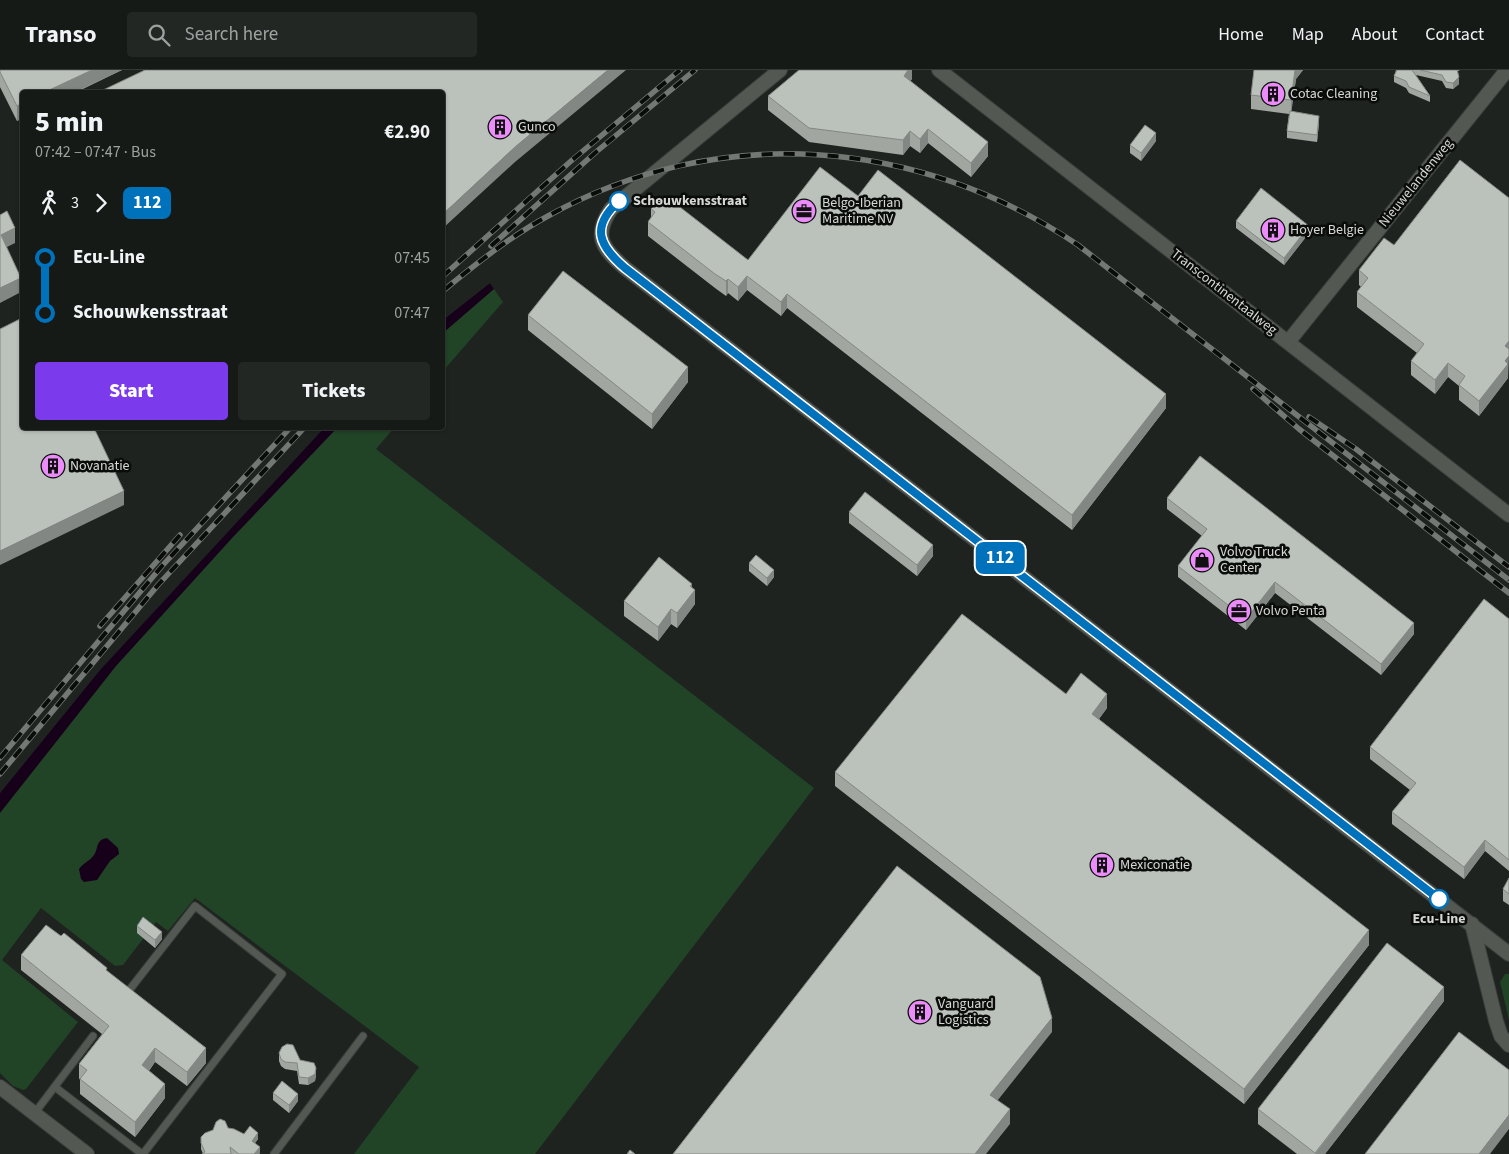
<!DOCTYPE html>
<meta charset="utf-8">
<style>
body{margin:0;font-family:"Source Sans 3",sans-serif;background:#232724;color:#f1f3f6;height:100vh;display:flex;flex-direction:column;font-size:19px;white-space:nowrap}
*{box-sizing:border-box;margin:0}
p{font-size:16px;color:#9ea1a1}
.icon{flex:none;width:28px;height:28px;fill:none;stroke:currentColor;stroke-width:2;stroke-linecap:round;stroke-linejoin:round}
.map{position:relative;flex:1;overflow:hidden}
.details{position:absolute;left:20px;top:20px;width:425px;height:340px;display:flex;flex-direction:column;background:#161a17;border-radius:5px;box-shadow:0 1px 4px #0004,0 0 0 1px #353836}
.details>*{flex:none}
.badge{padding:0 10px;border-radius:8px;font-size:18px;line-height:32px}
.map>.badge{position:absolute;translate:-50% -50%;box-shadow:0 0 0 2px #fff}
.legs{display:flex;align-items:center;gap:8px;height:55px;padding:0 15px;font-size:16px}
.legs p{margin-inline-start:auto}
.overview{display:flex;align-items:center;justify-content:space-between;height:85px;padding:0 15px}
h1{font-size:28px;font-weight:800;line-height:38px}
.primary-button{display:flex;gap:10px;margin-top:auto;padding:10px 15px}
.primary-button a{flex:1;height:58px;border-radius:5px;background:#7c3aed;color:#fff;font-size:20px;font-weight:800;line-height:58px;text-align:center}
.primary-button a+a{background:#232724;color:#f1f3f6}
ul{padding:0 15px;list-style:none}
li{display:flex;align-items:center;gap:18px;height:55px;font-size:19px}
li i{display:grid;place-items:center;width:8px;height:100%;margin:0 6px;background:currentColor}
li i::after{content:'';width:12px;height:12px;margin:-6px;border:4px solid;border-radius:50%;background:#161a17}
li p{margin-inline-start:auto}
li:first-child i{background:linear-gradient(#0000 50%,currentColor 0)}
li:last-child i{background:linear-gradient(currentColor 50%,#0000 0)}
header{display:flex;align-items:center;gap:30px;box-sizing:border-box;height:70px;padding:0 25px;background:#161a17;border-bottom:1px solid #353836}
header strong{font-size:24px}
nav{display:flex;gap:28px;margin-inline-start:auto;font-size:18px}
.search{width:350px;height:45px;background:#232724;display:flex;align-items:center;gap:12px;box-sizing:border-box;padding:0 18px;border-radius:5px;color:#9ea1a1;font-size:19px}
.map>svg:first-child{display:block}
</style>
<header>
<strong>Transo</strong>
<div class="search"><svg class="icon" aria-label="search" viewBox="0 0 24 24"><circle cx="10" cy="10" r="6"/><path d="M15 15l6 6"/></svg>Search here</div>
<nav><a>Home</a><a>Map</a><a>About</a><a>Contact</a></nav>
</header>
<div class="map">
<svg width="1509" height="1084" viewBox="0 0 1509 1084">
<rect width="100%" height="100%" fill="#1e231f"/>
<g fill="#214326">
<polygon points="490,213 503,232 443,301 443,250"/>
<polygon points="324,358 394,358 376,379 814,718 535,1084 354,1084 419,997 195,828 168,861 156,852 123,895 115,896 41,838 2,890 78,952 26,1019 23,1020 13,1016 0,1003 0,723 100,600"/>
<polygon points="1505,904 1509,904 1509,950 1500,912"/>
</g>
<g fill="#16001a">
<polygon points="490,213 494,219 443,263 443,250"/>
<polygon points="324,358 337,358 233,467 116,596 0,743 0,723 100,600"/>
<path d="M107,768L118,778L119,784L110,791L97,810L84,812L81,809L79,799C83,793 90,791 94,785C99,778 95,770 107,768Z"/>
</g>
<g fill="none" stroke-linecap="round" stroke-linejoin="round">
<g stroke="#393d3a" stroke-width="9">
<g id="lane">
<polyline points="127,923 195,836 282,904 143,1084"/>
<polyline points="55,1017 142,1084"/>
<polyline points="34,1044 93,966"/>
<polyline points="274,1084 363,966"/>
</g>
</g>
<g stroke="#393d3a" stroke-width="16">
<g id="street">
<path d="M780,0L611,139C593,166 602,178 625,198L1509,884"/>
<polyline points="939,0 1509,445"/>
<polyline points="1288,272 1507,0"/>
<polyline points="1472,854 1496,951 1501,966 1509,975"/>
<polyline points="0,1017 87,1084"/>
</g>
</g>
<use href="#lane" stroke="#535853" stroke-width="7"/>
<use href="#street" stroke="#535853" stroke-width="14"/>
<g stroke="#747874" stroke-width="5.5">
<g id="rail">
<polyline points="491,176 596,82 695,0"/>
<polyline points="442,207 571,91 680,0"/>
<path d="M444,220C477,193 511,166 548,146C718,52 918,67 1078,175L1509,510"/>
<polyline points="1253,319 1299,359 1509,523"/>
<polyline points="1309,347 1356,379 1509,497"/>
<polyline points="100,556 180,465"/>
<polyline points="0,688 162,496 290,358"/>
<polyline points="0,704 158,515 304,358"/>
</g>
</g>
<use href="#rail" stroke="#0a0c0a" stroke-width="4" stroke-dasharray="11" stroke-linecap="butt"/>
</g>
<g fill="#a1a6a1">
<polygon points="0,0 122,0 17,51 0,17"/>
<polygon points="912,0 912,9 910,11 988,86 971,107 928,73 920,83 910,76 903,85 809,72 768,40 768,26"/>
<polygon points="1254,0 1303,0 1296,9 1291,41 1319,53 1317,72 1287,68 1287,61 1289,44 1251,39 1251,25"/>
<polygon points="1396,0 1460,0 1458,1 1459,14 1453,19 1446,18 1442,11 1416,5 1430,26 1430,32 1409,23 1406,18 1394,12 1394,6"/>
<polygon points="1156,71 1141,91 1130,83 1130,75"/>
<polygon points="858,126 1166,338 1072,460 787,238 781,246 747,220 738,231 728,223 726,226 715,218 648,166 648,152 651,147 651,139 748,190"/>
<polygon points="1236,151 1309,163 1284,195 1236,158"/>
<polygon points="1394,175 1508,301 1508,308 1479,346 1459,330 1459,316 1448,307 1435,324 1411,305 1411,291 1417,283 1357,237 1357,222 1361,217 1359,215 1359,200"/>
<polygon points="528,245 688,312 652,359 528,260"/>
<polygon points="1167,428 1414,564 1381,605 1275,523 1246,560 1178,507 1178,496 1202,466 1167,439"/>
<polygon points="849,442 933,486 917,506 849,453"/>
<polygon points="749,493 774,507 767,516 749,501"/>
<polygon points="692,518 695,534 677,558 671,554 658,571 624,546 624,531"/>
<polygon points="1509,549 1509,801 1485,781 1464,809 1392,754 1392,742 1410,720 1370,689 1370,677"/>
<polygon points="1066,624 1107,638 1099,649 1369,875 1244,1034 835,716 835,702"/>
<polygon points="1509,808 1509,835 1503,831 1503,819"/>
<polygon points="137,856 162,869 155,878 137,863"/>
<polygon points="21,885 107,901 206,993 187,1016 155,992 149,1001 165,1028 135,1067 80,1024 80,1010 79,1008 79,994 102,964 21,900"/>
<polygon points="1444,931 1325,1084 1297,1084 1258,1054 1258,1039"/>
<polygon points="279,983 300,990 316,1005 315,1011 308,1015 299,1014 297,1001 285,999 281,996 279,991"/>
<polygon points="273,1023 298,1031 289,1043 273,1030"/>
<polygon points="228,1058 258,1069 255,1073 260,1083 259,1084 202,1084 203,1084 201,1079 201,1067"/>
</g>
<g fill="#838783">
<polygon points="92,0 122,0 75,22 45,22"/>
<polygon points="608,0 626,0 515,92 442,159 442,145 515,77"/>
<polygon points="908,0 912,0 912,9 904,20 904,6"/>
<polygon points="1295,0 1303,0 1296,9 1291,45 1291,30"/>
<polygon points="1459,7 1459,14 1453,19 1453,13"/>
<polygon points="22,33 22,48 17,51 17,36"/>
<polygon points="1319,46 1319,53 1317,72 1317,65"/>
<polygon points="928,59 928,73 920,83 920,69"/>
<polygon points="910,61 910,76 903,85 903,70"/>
<polygon points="1156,63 1156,71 1141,91 1141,83"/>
<polygon points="988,72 988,86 971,107 971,93"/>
<polygon points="1309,156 1309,163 1284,195 1284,188"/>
<polygon points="15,158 15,173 1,180 1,165"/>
<polygon points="747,206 747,220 738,231 738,217"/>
<polygon points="21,208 21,222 0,233 0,218"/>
<polygon points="728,209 728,223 726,226 726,211"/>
<polygon points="787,224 787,238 781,246 781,232"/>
<polygon points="1509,271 1509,285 1505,276"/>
<polygon points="1509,286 1508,308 1479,346 1479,331"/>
<polygon points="1448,293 1448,307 1435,324 1435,310"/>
<polygon points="688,297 688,312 652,359 652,344"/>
<polygon points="1166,324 1166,338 1072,460 1072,445"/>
<polygon points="165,358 172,358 165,361"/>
<polygon points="124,421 124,435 0,495 0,481"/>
<polygon points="933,475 933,486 917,506 917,495"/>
<polygon points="774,500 774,507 767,516 767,508"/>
<polygon points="1275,512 1275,523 1246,560 1246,549"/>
<polygon points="692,514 692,523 695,520 695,534 677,558 677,543 690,516"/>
<polygon points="671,539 671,554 658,571 658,557"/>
<polygon points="1414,553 1414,564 1381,605 1381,594"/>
<polygon points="1107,624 1107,638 1092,658 1092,644"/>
<polygon points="1485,770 1485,781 1464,809 1464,797"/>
<polygon points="1369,860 1369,875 1244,1034 1244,1019"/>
<polygon points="162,862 162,869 155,878 155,870"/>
<polygon points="1444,917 1444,931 1325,1084 1315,1084"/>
<polygon points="1052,948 1052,962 990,1040 990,1025"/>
<polygon points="155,978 155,992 142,1010 142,995"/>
<polygon points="206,978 206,993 187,1016 187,1002"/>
<polygon points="316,998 316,1005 315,1011 308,1015 308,1008"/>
<polygon points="165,1014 165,1028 135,1067 135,1052"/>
<polygon points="298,1024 298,1031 289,1043 289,1035"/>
<polygon points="1010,1039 1010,1054 986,1084 975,1084"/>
<polygon points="1509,1045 1509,1059 1490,1084 1479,1084"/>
<polygon points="258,1063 258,1069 252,1077 252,1071"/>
<polygon points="260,1077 260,1083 259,1084 254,1084"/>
</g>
<g fill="#bbc1bb" stroke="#838783">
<polygon points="0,0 92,0 45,22 22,22 22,33 17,36 0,2"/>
<polygon points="145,0 608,0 515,77 442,145 442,22 99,22"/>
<polygon points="799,0 908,0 904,6 988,72 971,93 928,59 920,69 910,61 903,70 809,58 768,26"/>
<polygon points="1254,0 1295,0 1291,30 1251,25"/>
<polygon points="1397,0 1412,0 1430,26 1409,17 1406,11 1394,6"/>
<polygon points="1420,0 1457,0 1459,7 1453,13 1446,12 1442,5"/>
<polygon points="1290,41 1319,46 1317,65 1287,61"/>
<polygon points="1145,55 1156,63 1141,83 1130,75"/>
<polygon points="1460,90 1509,128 1509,271 1505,276 1509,279 1509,286 1505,291 1508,294 1479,331 1459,315 1465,306 1448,293 1435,310 1411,291 1424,274 1357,222 1368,208 1359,200 1384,168 1394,175"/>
<polygon points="820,97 858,126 878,100 1166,324 1072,445 787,224 781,232 747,206 738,217 728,209 726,211 715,204 648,152 655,142 651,139 660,128 664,131 667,127 748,190"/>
<polygon points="1261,118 1309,156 1284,188 1236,151"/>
<polygon points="7,141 15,158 1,165 21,208 0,218 0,145"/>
<polygon points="563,201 688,297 652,344 528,245"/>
<polygon points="22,248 22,358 94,358 124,421 0,481 0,259"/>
<polygon points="1200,386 1414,553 1381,594 1275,512 1246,549 1178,496 1207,459 1167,428"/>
<polygon points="865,422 933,475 917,495 849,442"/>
<polygon points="756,485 774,500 767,508 749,493"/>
<polygon points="659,487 692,514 690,516 695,520 677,543 671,539 658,557 624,531"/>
<polygon points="1484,529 1509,549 1509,790 1485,770 1464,797 1392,742 1416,713 1370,677"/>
<polygon points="962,544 1066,624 1081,603 1107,624 1092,644 1369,860 1244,1019 835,702"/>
<polygon points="897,796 1040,907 1052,948 990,1025 1010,1039 975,1084 673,1084"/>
<polygon points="1509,808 1509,824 1503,819"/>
<polygon points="143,847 162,862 155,870 137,856"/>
<polygon points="46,855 61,866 64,863 107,898 106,900 206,978 187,1002 155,978 142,995 165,1014 135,1052 80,1009 87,1000 79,994 109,956 21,885"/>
<polygon points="1387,873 1444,917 1315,1083 1258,1039"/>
<polygon points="1459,962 1509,1000 1509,1045 1479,1084 1365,1084"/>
<polygon points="287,974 293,975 300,990 314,993 316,998 315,1004 308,1008 299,1007 297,993 285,992 281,989 279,983 282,977"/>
<polygon points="282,1011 298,1024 289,1035 273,1023"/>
<polygon points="220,1049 225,1051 228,1058 234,1059 244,1064 250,1056 258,1063 252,1071 260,1077 254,1084 239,1084 230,1077 231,1084 202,1084 205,1082 201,1073 201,1067 205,1063 213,1060 216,1052"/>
<polygon points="630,1080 635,1084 627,1084"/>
</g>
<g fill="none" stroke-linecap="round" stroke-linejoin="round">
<g stroke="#fff" stroke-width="11">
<path id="line-1" d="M619,131C590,157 599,176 625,198L1439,829"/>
</g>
<use href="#line-1" stroke="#0072bc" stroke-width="8"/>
</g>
<defs>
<g id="building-disc" transform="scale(1.25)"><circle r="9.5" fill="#ec8cfa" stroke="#0a0c0a"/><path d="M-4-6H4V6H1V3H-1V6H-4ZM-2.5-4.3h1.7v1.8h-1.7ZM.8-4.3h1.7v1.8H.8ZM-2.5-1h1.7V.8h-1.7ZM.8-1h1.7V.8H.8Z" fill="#111"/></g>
<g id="office-disc" transform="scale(1.25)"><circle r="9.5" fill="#ec8cfa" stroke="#0a0c0a"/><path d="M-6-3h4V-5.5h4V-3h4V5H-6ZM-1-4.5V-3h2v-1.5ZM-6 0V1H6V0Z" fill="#111"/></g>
<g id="shop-disc" transform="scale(1.25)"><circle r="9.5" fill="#ec8cfa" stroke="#0a0c0a"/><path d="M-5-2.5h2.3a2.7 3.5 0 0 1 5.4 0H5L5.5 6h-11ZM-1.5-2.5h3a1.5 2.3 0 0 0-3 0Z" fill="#111"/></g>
</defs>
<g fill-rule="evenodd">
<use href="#building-disc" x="1273" y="24"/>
<use href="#building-disc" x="500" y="57"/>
<use href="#office-disc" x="804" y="141"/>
<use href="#building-disc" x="1273" y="160"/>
<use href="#building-disc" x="53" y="396"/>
<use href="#shop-disc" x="1202" y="490"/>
<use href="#office-disc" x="1239" y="541"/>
<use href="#building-disc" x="1102" y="795"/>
<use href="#building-disc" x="920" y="942"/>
</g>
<g fill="#fff" stroke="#0072bc" stroke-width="2.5">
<circle cx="619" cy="131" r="9"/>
<circle cx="1439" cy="829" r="9"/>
</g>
<g text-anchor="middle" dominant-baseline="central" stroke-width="5" stroke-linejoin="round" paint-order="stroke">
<g font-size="14" fill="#d5d8d5" stroke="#0a0c0a" text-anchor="start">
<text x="1290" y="24">Cotac Cleaning</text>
<text x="518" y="57">Gunco</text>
<text x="822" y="133">Belgo-Iberian<tspan x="822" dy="16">Maritime NV</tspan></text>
<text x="1290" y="160">Hoyer Belgie</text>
<text x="70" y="396">Novanatie</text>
<text x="1220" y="482">Volvo Truck<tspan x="1220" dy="16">Center</tspan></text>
<text x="1256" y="541">Volvo Penta</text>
<text x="1120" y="795">Mexiconatie</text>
<text x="938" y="934">Vanguard<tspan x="938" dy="16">Logistics</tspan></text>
</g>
<g font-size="14" fill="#d5d8d5" stroke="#0a0c0a">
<text transform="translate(1416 113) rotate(-51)">Nieuwelandenweg</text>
<text transform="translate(1224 222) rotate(38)">Transcontinentaalweg</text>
</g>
<g font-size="14" font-weight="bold" fill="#d5d8d5" stroke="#0a0c0a" text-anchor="start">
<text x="633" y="131">Schouwkensstraat</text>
<text x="1439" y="849" text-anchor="middle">Ecu-Line</text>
</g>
</g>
</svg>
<b class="badge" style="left:1000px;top:488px;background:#0072bc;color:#fff">112</b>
<section class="details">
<div class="overview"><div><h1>5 min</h1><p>07:42 – 07:47 · Bus</p></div><b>€2.90</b></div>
<div class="legs"><svg class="icon" aria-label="walk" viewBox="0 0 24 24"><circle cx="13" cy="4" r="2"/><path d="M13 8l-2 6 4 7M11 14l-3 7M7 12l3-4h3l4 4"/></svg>3<svg class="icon" aria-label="forward" viewBox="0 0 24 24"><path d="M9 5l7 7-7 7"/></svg><b class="badge" style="background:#0072bc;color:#fff">112</b></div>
<ul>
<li><i style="color:#0072bc"></i><b>Ecu-Line</b><p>07:45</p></li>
<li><i style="color:#0072bc"></i><b>Schouwkensstraat</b><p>07:47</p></li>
</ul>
<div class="primary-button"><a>Start</a><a>Tickets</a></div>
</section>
</div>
